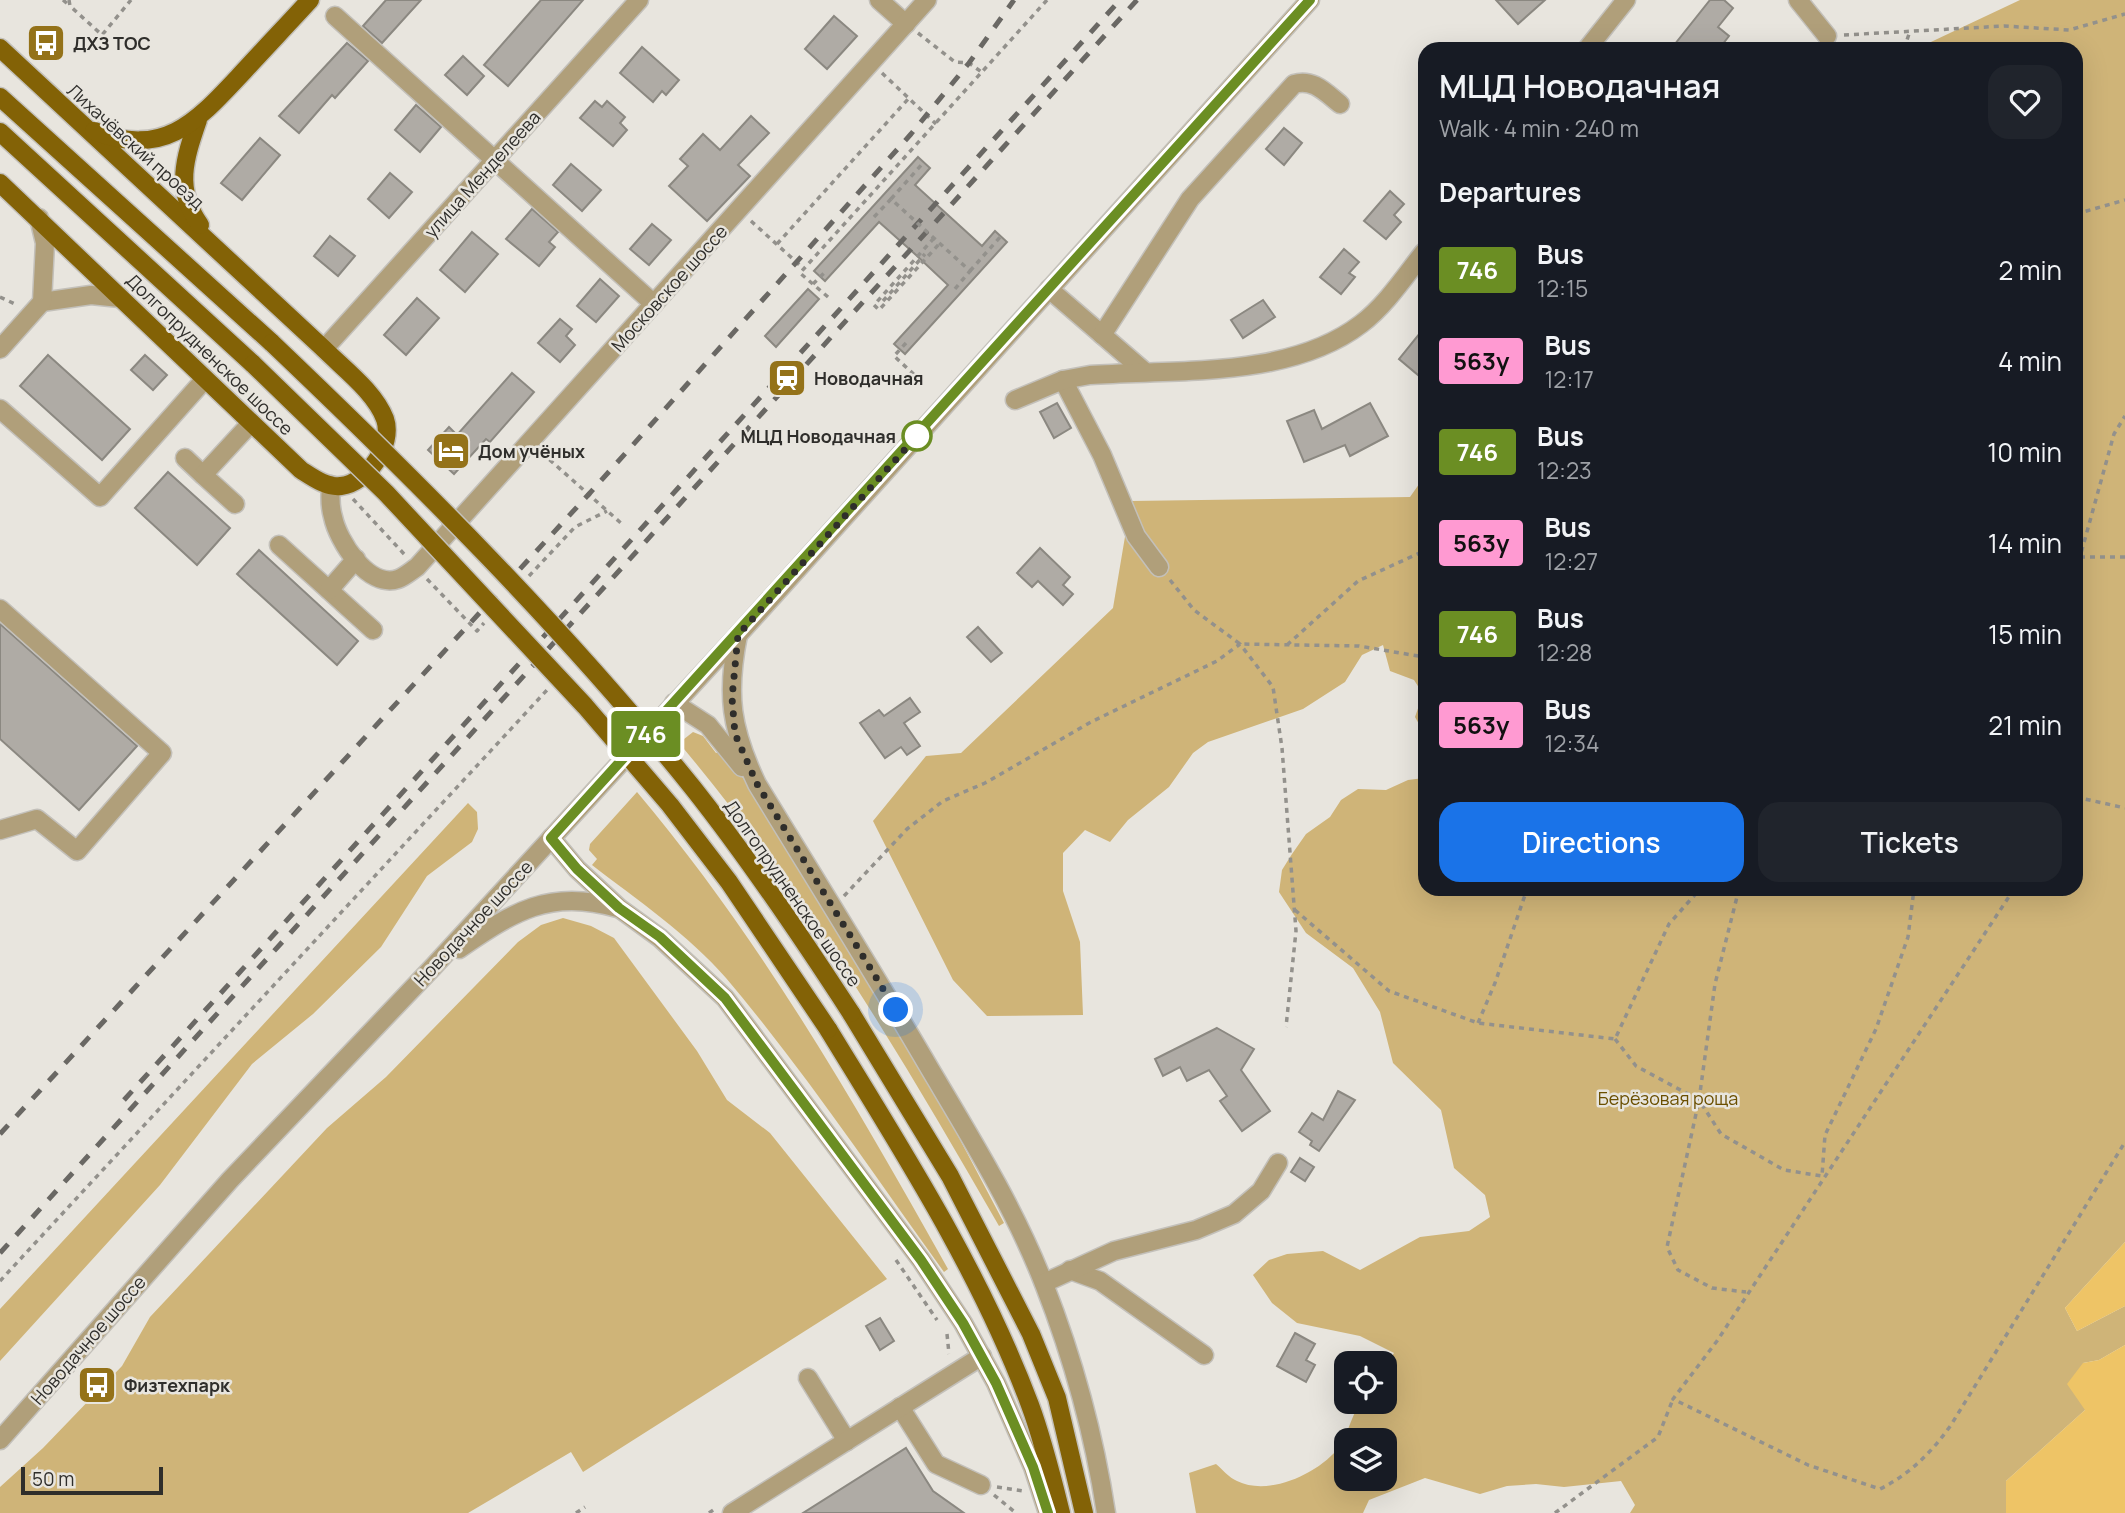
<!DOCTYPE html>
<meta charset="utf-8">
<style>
body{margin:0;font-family:Manrope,sans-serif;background:#20242c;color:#f1f3f6;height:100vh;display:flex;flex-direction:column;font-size:26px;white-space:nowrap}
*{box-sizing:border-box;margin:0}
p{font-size:23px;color:#9ea1a6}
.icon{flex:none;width:38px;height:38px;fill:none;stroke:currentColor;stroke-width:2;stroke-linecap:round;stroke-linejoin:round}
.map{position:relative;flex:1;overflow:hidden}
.side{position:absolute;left:1418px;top:42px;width:665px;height:854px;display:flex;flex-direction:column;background:#171b24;border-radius:21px;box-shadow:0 7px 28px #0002}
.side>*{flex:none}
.badge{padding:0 14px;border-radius:5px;font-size:24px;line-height:46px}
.tools{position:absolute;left:1334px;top:1351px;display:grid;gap:14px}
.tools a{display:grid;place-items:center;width:63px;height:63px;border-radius:14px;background:#171b24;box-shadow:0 7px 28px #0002;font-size:35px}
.scale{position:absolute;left:21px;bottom:18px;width:142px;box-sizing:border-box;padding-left:7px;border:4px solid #2f2e2b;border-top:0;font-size:19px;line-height:24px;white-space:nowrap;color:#2f2e2b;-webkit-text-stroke:5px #e8e5de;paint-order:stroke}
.you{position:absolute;width:35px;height:35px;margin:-18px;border:5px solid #fff;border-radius:50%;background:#1a73e8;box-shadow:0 0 0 10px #1a73e833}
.map>.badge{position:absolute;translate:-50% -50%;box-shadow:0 0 0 4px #fff}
h2{padding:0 21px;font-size:26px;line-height:63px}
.round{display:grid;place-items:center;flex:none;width:74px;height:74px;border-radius:21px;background:#20242c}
.summary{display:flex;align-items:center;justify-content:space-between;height:119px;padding:0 21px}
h1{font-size:33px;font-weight:600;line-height:52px}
.primary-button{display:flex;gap:14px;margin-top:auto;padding:14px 21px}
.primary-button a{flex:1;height:80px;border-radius:21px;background:#1a73e8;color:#fff;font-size:28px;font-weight:600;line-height:80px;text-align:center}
.primary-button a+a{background:#20242c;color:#f1f3f6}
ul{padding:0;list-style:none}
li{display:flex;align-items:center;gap:21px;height:91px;padding:0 21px}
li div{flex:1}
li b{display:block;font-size:26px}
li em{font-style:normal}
li .badge{min-width:77px;font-weight:700;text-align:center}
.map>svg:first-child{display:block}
</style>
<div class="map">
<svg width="2125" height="1513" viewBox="0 0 2125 1513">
<rect width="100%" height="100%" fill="#e8e5de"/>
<g fill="#cfb478" fill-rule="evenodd">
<path d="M2020,0H2125V1242L2065,1308L2077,1331L2125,1306V1345L2099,1360L2083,1363L2085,1410L2006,1481V1513H1630L1635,1505L1621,1481L1564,1487L1536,1484L1507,1486L1480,1494L1425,1478L1369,1500L1363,1513H1196L1189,1473L1216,1464C1222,1469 1229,1478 1237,1481C1269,1497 1320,1473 1340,1446C1348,1434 1351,1416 1361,1402H1384V1368L1394,1353L1360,1336L1297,1323L1272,1303L1253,1275L1269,1260L1287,1254L1323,1251L1360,1270L1420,1237L1469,1231L1490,1217L1485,1195L1454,1168L1441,1110L1393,1063L1380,1012L1353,968L1306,933L1279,892L1282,870L1292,854L1306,834L1330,817L1341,800L1358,789L1386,790L1408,780L1424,778V889H2076V49H1916ZM1346,1440H1384V1479H1346Z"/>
<polygon points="1424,477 1424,733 1415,717 1423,694 1414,680 1390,671 1383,645 1362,655 1345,682 1303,709 1208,742 1193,753 1169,787 1128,820 1110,842 1085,830 1063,853 1063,891 1080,942 1083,1015 987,1016 953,980 873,821 926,756 961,753 1113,608 1131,501 1410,497"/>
<path d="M693,732L703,736L716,753L724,750L757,799L947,1115L1004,1223L999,1226C903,1059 803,890 679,743Z"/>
<path d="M637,792C760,938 855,1103 948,1269L944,1272C874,1175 803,1069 726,978C690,936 636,899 592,865L597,859L589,850L590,844Z"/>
<polygon points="468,803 477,812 478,829 472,842 427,876 381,947 313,1014 252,1064 160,1185 0,1361 0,1309"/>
<polygon points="563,918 591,926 614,938 697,1051 727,1100 770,1133 887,1279 583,1472 571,1452 468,1513 0,1513 0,1487 43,1448 122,1366 150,1317 327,1128 386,1077 518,942 541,925"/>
</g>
<g fill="#eec466">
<polygon points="2125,1242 2125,1306 2077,1331 2065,1308"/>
<polygon points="2125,1345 2125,1513 2006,1513 2006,1481 2085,1410 2067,1384 2083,1363 2099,1360"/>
</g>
<g fill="#afaba5" stroke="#8b8881" stroke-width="2">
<polygon points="386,0 421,0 382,43 363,26"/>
<polygon points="541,0 583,0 508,86 484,65"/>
<polygon points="1496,0 1545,0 1518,24"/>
<polygon points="1710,0 1724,0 1733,8 1718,27 1729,36 1719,49 1671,49"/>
<polygon points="834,16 857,36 827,69 805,49"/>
<polygon points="347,43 368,61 335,98 332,95 299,133 279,116"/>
<polygon points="642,47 679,80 666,95 662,91 653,102 620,73"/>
<polygon points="463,56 484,76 467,95 445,75"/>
<polygon points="595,101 602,107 607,101 625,117 620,123 627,130 613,146 580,118"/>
<polygon points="416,105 441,127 420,152 395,130"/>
<polygon points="751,116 769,133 738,165 750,176 707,221 669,186 688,166 680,159 703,134 720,150"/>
<polygon points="1284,128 1302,143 1284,165 1266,149"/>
<polygon points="260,138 280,155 242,200 221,183"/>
<polygon points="918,157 930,168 915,185 982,246 995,231 1007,242 905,354 894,344 948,285 916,255 879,222 825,281 814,271"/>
<polygon points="571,164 601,190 582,211 553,185"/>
<polygon points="390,173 412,192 389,218 368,199"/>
<polygon points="1390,191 1404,204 1394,215 1401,222 1386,239 1364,221"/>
<polygon points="532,209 558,232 549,242 555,247 539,266 506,239"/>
<polygon points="652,224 671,240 649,265 630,249"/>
<polygon points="472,232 498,254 465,292 440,270"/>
<polygon points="330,236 355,256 338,276 314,256"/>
<polygon points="1344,249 1359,262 1349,273 1355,277 1341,294 1320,277"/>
<polygon points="600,279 619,296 596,322 577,306"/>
<polygon points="808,289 819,299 776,347 765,336"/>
<polygon points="417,298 439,318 406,355 384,335"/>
<polygon points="1263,300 1275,317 1243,338 1231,320"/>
<polygon points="560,319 572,329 566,336 575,345 560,362 538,343"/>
<polygon points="1424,328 1424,380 1399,359"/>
<polygon points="48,355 130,429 102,460 20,386"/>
<polygon points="145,355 167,375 153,390 131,370"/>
<polygon points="512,373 534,392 490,442 486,439 454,474 428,450 449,427 457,435"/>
<polygon points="1057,403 1071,428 1054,438 1040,412"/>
<polygon points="1370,403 1388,436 1350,456 1345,445 1304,462 1287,421 1314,410 1322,429"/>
<polygon points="168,472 230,528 197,565 135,508"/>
<polygon points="1040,548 1070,577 1063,585 1073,594 1063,605 1038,581 1032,587 1017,573"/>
<polygon points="259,550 358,641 337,665 237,574"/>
<polygon points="0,624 137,746 79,810 0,739"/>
<polygon points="978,627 1002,653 991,662 967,637"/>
<polygon points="910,698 920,712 904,723 920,746 907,755 901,747 885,758 860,723 879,710 884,716"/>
<polygon points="1217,1028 1254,1049 1241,1070 1270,1111 1242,1131 1220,1101 1227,1096 1209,1070 1187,1081 1180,1067 1163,1076 1155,1059"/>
<polygon points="1338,1091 1355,1100 1319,1151 1310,1145 1312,1141 1299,1132 1312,1113 1323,1120"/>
<polygon points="1300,1158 1314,1167 1305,1181 1291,1172"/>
<polygon points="880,1318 894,1341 880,1350 866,1326"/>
<polygon points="1295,1333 1315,1344 1306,1360 1315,1365 1306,1382 1277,1366"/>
<polygon points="906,1448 933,1491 964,1513 803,1513"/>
</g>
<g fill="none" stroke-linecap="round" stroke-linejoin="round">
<g stroke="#c3c0ba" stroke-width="21">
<g id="minor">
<polyline points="879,0 906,24"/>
<polyline points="1798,0 1827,36"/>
<polyline points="335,16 654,304"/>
<polyline points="1587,49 1626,0"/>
<polyline points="1049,289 1144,371"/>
<polyline points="42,302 91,295 120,298"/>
<path d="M1102,335L1190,199L1294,84C1313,78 1326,93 1340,104"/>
<polyline points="0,349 42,302 45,243 39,218"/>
<polyline points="324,349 639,0"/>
<polyline points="1063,380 1102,455 1136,536 1159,567"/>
<path d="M1015,400L1063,380L1090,375C1176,369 1289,379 1361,324C1386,305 1405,276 1424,252"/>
<polyline points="0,409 100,497 205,379"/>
<polyline points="185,458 203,475"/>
<path d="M331,485C330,496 330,507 333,517C338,541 368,589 398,579C404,577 411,571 417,567L927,0"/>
<polyline points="235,504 203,475 251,423"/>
<polyline points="279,545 373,630"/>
<polyline points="329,590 356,559"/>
<polyline points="0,609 162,753 77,851 37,819 0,830"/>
<path d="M738,635C726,695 731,729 757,784C815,879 874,973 930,1069C971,1138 1015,1209 1044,1284C1073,1358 1094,1434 1106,1513"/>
<polyline points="674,703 708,725 742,767"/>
<polyline points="551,838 577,869 619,908 660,938 725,998 921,1260 963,1323 996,1383 1033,1467 1048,1513"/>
<path d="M459,949C513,912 550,888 617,908"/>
<polyline points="1070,1270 1100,1281 1204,1355"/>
<polyline points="1044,1283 1114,1251 1196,1230 1234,1214 1261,1191 1278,1163"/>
<polyline points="808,1378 847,1441"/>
<polyline points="900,1407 936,1464 981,1485"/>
<polyline points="0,1440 230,1180 433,967 738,635 1310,0"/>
<polyline points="732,1513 982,1356"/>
</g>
</g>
<g stroke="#c3c0ba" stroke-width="21">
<g id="major">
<path d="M0,48L324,349C344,369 375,392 385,419C394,445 367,483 341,486C327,488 312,477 301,470L0,183"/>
<polyline points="0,97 272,343"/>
<path d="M198,120C185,158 174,189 200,225"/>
<path d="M94,131C166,159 198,120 244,71C266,47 288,24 310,0"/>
<polyline points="0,132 253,364"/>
<polyline points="851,1013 950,1176 1031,1334 1057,1398 1084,1513"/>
<path d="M828,1029C902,1150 980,1271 1030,1405C1043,1440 1052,1477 1061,1513"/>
</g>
</g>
<g stroke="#93918c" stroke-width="3.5" stroke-dasharray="5 5" stroke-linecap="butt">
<polyline points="63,0 70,6"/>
<polyline points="69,0 70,6 102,35 131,0"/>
<polyline points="918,33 955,62 969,63 983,73"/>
<polyline points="1844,35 2004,26 2069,30 2125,14"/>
<polyline points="1904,49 1910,31"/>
<polyline points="882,73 936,124"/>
<polyline points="891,199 924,162"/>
<polyline points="2076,214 2125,200"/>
<polyline points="751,221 804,269"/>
<polyline points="934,238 874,305 879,310 940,243"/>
<polyline points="777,244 909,98"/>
<polyline points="970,271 1001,236"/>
<polyline points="813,284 825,272"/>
<polyline points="0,297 15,304"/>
<polyline points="828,297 800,273 1047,0"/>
<polyline points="883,301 925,254"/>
<polyline points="906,343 894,356 920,380"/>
<polyline points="542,453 622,524"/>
<polyline points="353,499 405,555"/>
<polyline points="2080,557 2125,557"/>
<polyline points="2076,559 2080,557 2114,434 2125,416"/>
<polyline points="529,576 575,527 607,511"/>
<polyline points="427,579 477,631 484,623"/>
<polyline points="1170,580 1194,610 1240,644 1359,646 1424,657"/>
<polyline points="1287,645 1358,581 1424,551"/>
<polyline points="2076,797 2125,808"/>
<polyline points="1739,889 1715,984 1699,1100 1721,1134 1784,1170 1822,1176 1825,1135 1876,1029 1908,937 1914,889"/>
<path d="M2014,889L1717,1341L1673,1399L1808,1465L1880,1489C1910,1474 1931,1453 1951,1425L2125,1142"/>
<polyline points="844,896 907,829 943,801 985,783 1091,722 1217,661 1240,644 1273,687 1282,748 1296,931 1286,1027"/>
<polyline points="1295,910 1389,991 1478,1023 1615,1039 1669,924 1700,889"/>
<polyline points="1478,1023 1495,983 1527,889"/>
<polyline points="1615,1039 1636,1066 1699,1100 1667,1247 1678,1270 1712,1288 1746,1292"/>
<polyline points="896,1260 937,1320"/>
<polyline points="0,1281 547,690"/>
<polyline points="947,1334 949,1354"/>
<polyline points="997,1487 1024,1491"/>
<polyline points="994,1495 1016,1513"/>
<polyline points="576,1513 585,1507"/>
<polyline points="709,1513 716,1508"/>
<polyline points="1555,1513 1658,1437 1673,1399"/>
</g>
<use href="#minor" stroke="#b09f7a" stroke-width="18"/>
<use href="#major" stroke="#836206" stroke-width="18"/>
<g stroke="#6a6864" stroke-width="5" stroke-dasharray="12 12" stroke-linecap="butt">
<polyline points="124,1100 1120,0"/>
<polyline points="0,1134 589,494 911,134 969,63 1014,0"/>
<polyline points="0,1253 1137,0"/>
</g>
<g stroke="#c3c0ba" stroke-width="21" stroke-linecap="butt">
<g id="major-bridge">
<path d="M272,343C419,483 565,629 693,788C750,860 801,936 851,1013"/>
<polyline points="253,364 386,493 585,706 670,805 729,882 828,1029"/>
</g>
</g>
<polyline stroke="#93918c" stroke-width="3.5" stroke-dasharray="5 5" stroke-linecap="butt" points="874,217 891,199 970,271 954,290"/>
<use href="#major-bridge" stroke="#836206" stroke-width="18"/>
</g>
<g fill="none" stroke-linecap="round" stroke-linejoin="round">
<g stroke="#fff" stroke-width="16">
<polyline id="line" points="1048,1513 1033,1467 996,1383 963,1323 921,1260 725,998 660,937 619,908 577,869 551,838 1310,0"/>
</g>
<use href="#line" stroke="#6b8e23" stroke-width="10"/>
<polyline stroke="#2f2e2b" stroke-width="7" stroke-dasharray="0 12.6" points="896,1010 757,784 735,734 732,698 738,635 917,436"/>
</g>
<defs>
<g id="bus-square" transform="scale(2.0125)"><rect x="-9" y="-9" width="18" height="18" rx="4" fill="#947219" stroke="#e8e5de"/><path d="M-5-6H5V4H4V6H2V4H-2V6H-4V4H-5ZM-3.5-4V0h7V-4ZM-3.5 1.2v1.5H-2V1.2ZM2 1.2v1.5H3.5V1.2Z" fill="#fff"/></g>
<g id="station-square" transform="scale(2.0125)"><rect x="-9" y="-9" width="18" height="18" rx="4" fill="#947219" stroke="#e8e5de"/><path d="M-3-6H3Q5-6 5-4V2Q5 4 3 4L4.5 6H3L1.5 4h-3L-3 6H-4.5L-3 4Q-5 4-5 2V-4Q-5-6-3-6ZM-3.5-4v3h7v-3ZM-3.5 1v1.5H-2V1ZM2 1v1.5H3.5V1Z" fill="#fff"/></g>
<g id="hotel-square" transform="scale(2.0125)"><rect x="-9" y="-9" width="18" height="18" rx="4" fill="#947219" stroke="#e8e5de"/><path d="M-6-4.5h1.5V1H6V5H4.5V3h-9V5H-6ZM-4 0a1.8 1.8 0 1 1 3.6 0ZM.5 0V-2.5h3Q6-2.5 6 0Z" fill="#fff"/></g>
</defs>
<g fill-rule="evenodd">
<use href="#bus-square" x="46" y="43"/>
<use href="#station-square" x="787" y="378"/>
<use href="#hotel-square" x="451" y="451"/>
<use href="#bus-square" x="97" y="1385"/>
</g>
<circle fill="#fff" stroke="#6b8e23" stroke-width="3.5" cx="917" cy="436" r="14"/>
<g text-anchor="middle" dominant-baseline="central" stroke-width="5" stroke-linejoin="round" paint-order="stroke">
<g font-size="18" font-weight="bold" fill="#2f2e2b" stroke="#e8e5de" text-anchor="start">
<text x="73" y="43">ДХЗ ТОС</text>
<text x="814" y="378">Новодачная</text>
<text x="478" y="451">Дом учёных</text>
<text x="124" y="1385">Физтехпарк</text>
</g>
<g font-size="18" fill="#2f2e2b" stroke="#e8e5de">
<text transform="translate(136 146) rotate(42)">Лихачёвский проезд</text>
<text transform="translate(482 174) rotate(-48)">улица Менделеева</text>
<text transform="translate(669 288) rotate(-48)">Московское шоссе</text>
<text transform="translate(210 354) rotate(44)">Долгопрудненское шоссе</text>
<text transform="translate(793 893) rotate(55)">Долгопрудненское шоссе</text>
<text transform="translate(473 923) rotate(-47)">Новодачное шоссе</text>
<text transform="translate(88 1340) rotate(-49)">Новодачное шоссе</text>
</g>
<g font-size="18" font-weight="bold" fill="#2f2e2b" stroke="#e8e5de" text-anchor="end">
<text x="896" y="436">МЦД Новодачная</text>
</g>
<g font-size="18" fill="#6b4f00" stroke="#e8e5de">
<text x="1668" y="1098">Берёзовая роща</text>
</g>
</g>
</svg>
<div class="tools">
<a><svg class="icon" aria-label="locate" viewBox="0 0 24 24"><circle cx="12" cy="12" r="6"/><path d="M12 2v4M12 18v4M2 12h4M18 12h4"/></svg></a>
<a><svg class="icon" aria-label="layers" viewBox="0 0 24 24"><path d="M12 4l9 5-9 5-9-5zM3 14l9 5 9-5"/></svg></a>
</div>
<div class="scale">50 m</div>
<div class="you" style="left:896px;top:1010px"></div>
<b class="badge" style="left:646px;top:734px;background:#6b8e23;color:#fff">746</b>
<section class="side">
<div class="summary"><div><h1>МЦД Новодачная</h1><p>Walk · 4 min · 240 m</p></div><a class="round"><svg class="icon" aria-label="heart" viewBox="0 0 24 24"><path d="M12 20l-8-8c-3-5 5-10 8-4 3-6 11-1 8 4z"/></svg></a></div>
<h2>Departures</h2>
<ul>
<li><span class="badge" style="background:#6b8e23;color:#fff">746</span><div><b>Bus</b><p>12:15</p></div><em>2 min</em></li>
<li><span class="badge" style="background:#ff9ad2;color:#111">563у</span><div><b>Bus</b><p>12:17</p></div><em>4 min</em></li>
<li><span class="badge" style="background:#6b8e23;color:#fff">746</span><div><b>Bus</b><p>12:23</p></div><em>10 min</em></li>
<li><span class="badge" style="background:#ff9ad2;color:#111">563у</span><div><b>Bus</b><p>12:27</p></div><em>14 min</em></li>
<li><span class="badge" style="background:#6b8e23;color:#fff">746</span><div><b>Bus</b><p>12:28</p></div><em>15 min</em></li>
<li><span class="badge" style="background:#ff9ad2;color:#111">563у</span><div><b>Bus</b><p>12:34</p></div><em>21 min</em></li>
</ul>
<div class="primary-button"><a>Directions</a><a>Tickets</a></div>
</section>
</div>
